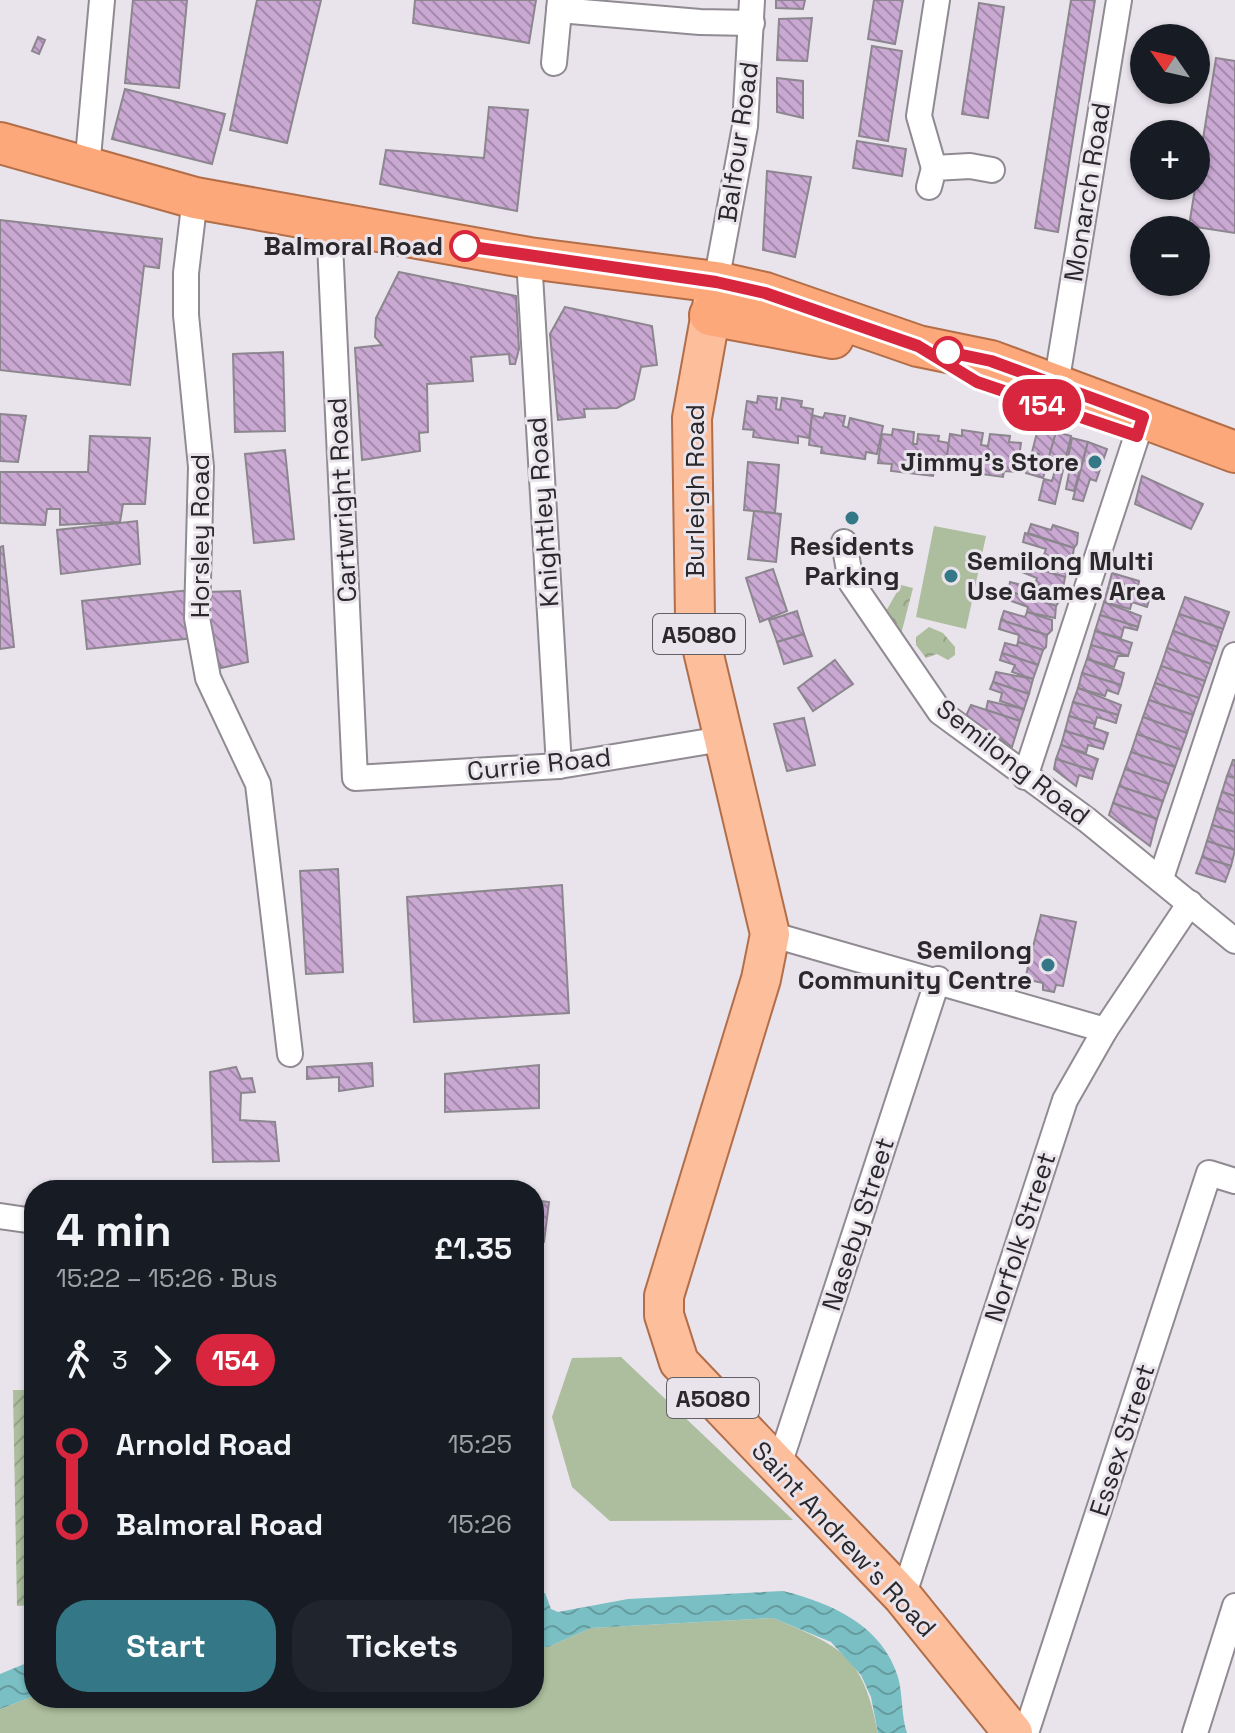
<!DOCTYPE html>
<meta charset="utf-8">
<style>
body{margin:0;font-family:"Space Grotesk",sans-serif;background:#20242c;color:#f1f3f6;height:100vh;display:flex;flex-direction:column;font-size:30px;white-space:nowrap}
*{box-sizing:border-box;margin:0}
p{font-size:26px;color:#9ea1a6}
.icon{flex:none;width:44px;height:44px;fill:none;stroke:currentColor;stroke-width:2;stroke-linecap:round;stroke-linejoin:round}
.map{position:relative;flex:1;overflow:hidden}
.details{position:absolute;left:24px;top:1180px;width:520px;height:528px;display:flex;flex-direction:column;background:#171b24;border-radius:32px;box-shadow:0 2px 6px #0004}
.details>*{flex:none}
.badge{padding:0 16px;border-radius:26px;font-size:28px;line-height:52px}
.needle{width:52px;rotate:304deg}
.fabs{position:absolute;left:1130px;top:24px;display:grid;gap:16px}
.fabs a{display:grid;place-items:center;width:80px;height:80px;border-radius:50%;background:#171b24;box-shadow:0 2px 6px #0004;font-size:40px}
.map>.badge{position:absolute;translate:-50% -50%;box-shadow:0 0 0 4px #fff}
.legs{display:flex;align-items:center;gap:12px;height:88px;padding:0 32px;font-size:26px}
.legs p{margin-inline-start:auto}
.head{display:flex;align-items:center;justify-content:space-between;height:136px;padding:0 32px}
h1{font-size:44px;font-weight:700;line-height:60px}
.action{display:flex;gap:16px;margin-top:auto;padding:16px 32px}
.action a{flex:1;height:92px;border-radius:32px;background:#347887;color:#fff;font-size:32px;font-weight:700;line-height:92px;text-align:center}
.action a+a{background:#20242c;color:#f1f3f6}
ul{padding:0 32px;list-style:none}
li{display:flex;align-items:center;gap:28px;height:80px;font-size:30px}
li i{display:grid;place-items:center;width:12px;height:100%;margin:0 10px;background:currentColor}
li i::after{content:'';width:20px;height:20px;margin:-10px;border:6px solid;border-radius:50%;background:#171b24}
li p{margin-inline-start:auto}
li:first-child i{background:linear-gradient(#0000 50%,currentColor 0)}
li:last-child i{background:linear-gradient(currentColor 50%,#0000 0)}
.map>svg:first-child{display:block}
</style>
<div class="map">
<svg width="1235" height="1733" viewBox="0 0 1235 1733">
<defs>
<pattern id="park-crowns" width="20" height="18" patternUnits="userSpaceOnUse" patternTransform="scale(2)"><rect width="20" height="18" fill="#acbe9d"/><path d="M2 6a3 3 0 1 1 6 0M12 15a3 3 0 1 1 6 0" fill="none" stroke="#94a387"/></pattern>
<pattern id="garden-furrows" width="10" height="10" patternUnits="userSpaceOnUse" patternTransform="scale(2)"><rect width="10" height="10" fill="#acbe9d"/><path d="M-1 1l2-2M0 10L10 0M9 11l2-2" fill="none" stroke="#94a387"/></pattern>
<pattern id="water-waves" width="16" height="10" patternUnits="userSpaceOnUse" patternTransform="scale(2)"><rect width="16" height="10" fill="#7abfc3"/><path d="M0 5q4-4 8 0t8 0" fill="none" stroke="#649b9f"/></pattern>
<pattern id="building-back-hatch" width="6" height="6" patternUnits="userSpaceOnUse" patternTransform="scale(2)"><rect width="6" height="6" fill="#c9a8d2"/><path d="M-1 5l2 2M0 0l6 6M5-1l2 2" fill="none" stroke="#a389ab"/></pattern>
</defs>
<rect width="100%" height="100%" fill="#e9e3eb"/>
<g fill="#acbe9d">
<polygon points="934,526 986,536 966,629 916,617"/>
<polygon points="621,1357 793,1520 610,1521 572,1487 552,1417 572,1358"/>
<path d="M773,1618C842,1647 863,1655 878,1733H0V1709L34,1696L534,1698V1647H548L591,1628Z"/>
</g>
<g fill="url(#park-crowns)">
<polygon points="901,585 913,588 899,642 882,618"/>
<polygon points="929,627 943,633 955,647 955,655 948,660 937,654 926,658 916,645 916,637"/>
</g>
<polygon fill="url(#garden-furrows)" points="13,1390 34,1390 34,1605 17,1606"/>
<g fill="url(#water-waves)">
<path d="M783,1591C831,1603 882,1625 898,1677C903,1695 901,1715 907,1733H878L871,1697L861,1675L831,1642L773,1618L591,1628L548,1647H534V1593H545L551,1609L558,1612L628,1599Z"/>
<polygon points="34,1660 34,1696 0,1709 0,1674"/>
</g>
<g fill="url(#building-back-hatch)" stroke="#8c868e" stroke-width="2">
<polygon points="133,0 187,0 179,88 125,83"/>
<polygon points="257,0 321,0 287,143 230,130"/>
<polygon points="415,0 536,0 529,43 413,23"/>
<polygon points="776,0 805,0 803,9 776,8"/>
<polygon points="874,0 903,0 895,44 868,39"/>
<polygon points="1071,0 1095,0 1058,232 1035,228"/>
<polygon points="979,3 1004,7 988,118 962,114"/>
<polygon points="812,18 807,61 777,60 779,19"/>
<polygon points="38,37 45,40 39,54 32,51"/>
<polygon points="872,46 902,51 888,141 859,136"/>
<polygon points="1216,58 1235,61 1235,233 1189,226"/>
<polygon points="777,78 803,81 803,118 777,112"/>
<polygon points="125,89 225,114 212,164 112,139"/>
<polygon points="489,107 528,110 517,211 380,184 386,150 484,158"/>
<polygon points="857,141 906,149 902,176 853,168"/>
<polygon points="767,171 811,177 795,257 763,250"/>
<polygon points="0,220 162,239 159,268 144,266 130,385 0,370"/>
<polygon points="399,272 516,296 519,349 515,364 510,364 509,354 471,357 473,381 427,384 428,432 419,433 420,451 362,460 355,348 382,345 375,337 376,318"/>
<polygon points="565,307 652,326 657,365 641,367 634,399 617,408 584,409 585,417 558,420 550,334"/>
<polygon points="283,352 285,431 235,432 233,354"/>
<polygon points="758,396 777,398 776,409 780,410 782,398 802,401 801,407 813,409 809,438 798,436 798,443 753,437 754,430 743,429 747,401 757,403"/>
<polygon points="825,413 845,416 843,426 848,428 850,418 883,426 877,454 866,452 865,459 821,453 822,447 809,445 812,415 823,418"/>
<polygon points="0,414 26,416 18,462 0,461"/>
<polygon points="1039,425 1057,430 1043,478 1026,473 1030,458 1037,460 1039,454 1032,452"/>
<polygon points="893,429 914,432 913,444 917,444 918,434 939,436 938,441 949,443 945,471 934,470 933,476 891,471 892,464 878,463 882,434 892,435"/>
<polygon points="962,430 983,433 981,445 988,446 990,434 1010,436 1009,442 1021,443 1017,472 1004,471 1003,477 959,471 960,465 946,463 950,434 962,436"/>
<polygon points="1056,432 1071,436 1055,504 1039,500 1044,479 1052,481 1057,463 1048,460"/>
<polygon points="90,436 150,438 145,504 123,504 120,522 60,525 60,509 47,509 45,525 0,523 0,472 88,472"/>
<polygon points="1072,438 1088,442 1074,491 1066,489 1070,468 1066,467"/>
<polygon points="1088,442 1107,449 1096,481 1090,479 1083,501 1073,499"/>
<polygon points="285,450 294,539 254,543 245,454"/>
<polygon points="748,462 779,465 775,513 744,510"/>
<polygon points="1142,476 1203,504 1191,529 1135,504"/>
<polygon points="754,511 781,514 776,562 748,559"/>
<polygon points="137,521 140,564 61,574 57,530"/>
<polygon points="1031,524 1051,530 1053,525 1078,533 1077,544 1074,548 1028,533"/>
<polygon points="1025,533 1074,548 1072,560 1044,555 1046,549 1023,542"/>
<polygon points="3,546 14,647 0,649 0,547"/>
<polygon points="1020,553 1042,560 1044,555 1069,562 1069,573 1065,577 1016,563"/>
<polygon points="1016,563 1065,577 1063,589 1060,592 1035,584 1037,578 1014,569"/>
<polygon points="773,569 787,611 760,622 746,578"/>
<polygon points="1112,573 1139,581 1138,587 1152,591 1149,600 1108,588"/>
<polygon points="1010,582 1033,588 1035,584 1060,592 1062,597 1056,606 1008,591"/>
<polygon points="1108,588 1149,600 1147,607 1132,602 1130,609 1104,602"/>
<polygon points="190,590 194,638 87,649 82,601"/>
<polygon points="240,591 248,662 221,668 207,632 205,592"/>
<polygon points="1008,591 1056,606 1055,618 1027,612 1028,607 1006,599"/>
<polygon points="1185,597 1229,612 1223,629 1179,614"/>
<polygon points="1104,602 1141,616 1138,627 1100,615"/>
<polygon points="797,611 804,634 777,642 769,620"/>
<polygon points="1004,611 1025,617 1027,612 1052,620 1052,630 1047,635 1001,620"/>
<polygon points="1179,614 1223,629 1217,647 1173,631"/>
<polygon points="1100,615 1138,627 1137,630 1124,627 1121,638 1095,631"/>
<polygon points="1001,620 1047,635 1046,647 1043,650 1018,642 1019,635 999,629"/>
<polygon points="1095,631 1132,643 1128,656 1091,645"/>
<polygon points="1173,631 1217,647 1211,664 1167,648"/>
<polygon points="804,634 812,656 784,664 777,642"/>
<polygon points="1018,642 1043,650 1038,665 1002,653 1005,643 1017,646"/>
<polygon points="1091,645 1128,656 1118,656 1114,667 1087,659"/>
<polygon points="1167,648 1211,664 1205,681 1161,666"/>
<polygon points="1002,653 1038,665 1033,679 1012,672 1015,665 1000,660"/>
<polygon points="1087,659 1124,673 1121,685 1082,673"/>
<polygon points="835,660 853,684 813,711 798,688"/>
<polygon points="1161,666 1205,681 1199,698 1155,683"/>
<polygon points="996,672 1033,679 1029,694 993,682"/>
<polygon points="1082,673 1121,685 1118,694 1107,690 1105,696 1078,688"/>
<polygon points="993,682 1029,694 1024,709 1000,701 1002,693 990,689"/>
<polygon points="1155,683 1199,698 1193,715 1149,700"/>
<polygon points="1078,688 1121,705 1118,715 1073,702"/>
<polygon points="1149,700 1193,715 1187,733 1143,717"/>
<polygon points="988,701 1024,709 1020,721 986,710"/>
<polygon points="1073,702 1118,715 1116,723 1097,717 1095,724 1069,716"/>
<polygon points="971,705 1020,721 1012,747 966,716"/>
<polygon points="1069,716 1095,724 1094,728 1108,733 1105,743 1065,731"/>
<polygon points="1143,717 1187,733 1181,750 1137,734"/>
<polygon points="804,718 815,765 787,771 774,724"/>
<polygon points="1065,731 1105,743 1103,749 1088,745 1086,753 1061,745"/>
<polygon points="1137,734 1181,750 1175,767 1131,752"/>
<polygon points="1061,745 1098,759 1094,771 1056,759"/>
<polygon points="1131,752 1175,767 1169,784 1125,769"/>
<polygon points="1056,759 1094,771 1092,779 1079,775 1076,786 1054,769"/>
<polygon points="1233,760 1235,760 1235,778 1227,776"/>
<polygon points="1125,769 1169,784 1163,801 1119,786"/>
<polygon points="1227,776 1235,778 1235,796 1222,792"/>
<polygon points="1119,786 1163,801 1157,819 1113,803"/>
<polygon points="1222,792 1235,796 1235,814 1217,808"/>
<polygon points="1113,803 1157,819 1150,846 1109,815"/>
<polygon points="1217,808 1235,814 1235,832 1212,825"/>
<polygon points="1212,825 1235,832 1235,850 1207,841"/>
<polygon points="1207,841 1235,850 1231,866 1202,857"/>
<polygon points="1202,857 1231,866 1225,882 1196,873"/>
<polygon points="338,869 343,972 306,974 300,871"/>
<polygon points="562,885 569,1013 414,1022 407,897"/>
<polygon points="1041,915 1076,922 1063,986 1056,985 1054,992 1043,990 1043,983 1025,979"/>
<polygon points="372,1063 373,1086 339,1091 339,1077 307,1079 307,1067"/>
<polygon points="539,1065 539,1108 445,1112 445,1074"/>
<polygon points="236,1067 241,1079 252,1078 255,1092 241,1093 240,1120 275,1122 279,1161 213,1162 210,1072"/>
<polygon points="534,1200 549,1202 544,1242 534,1241"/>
</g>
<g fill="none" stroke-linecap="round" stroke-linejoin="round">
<g stroke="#908a92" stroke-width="28">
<g id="minor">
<polyline points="559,10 700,22 752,23"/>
<polyline points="554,63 560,0"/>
<polyline points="934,168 919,116 937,0"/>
<polyline points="87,169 102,0"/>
<polyline points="929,187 934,168 970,166 992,170"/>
<polyline points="195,198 186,273 186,315 201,467 197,618 208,678 258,784 290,1054"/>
<polyline points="329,222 355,778 559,766 722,739"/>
<polyline points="529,258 559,766"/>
<polyline points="716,282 745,126 752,0"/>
<polyline points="1056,385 1119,0"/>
<polyline points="844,542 851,582 940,712 1087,820 1235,941"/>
<polyline points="1025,777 1143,417"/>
<polyline points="1161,878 1235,655"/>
<polyline points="770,934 1105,1030"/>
<polyline points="0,1216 34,1221"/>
<polyline points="778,1468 938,979"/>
<polyline points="903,1597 1065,1100 1105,1030 1190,903"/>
<polyline points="1026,1733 1209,1173 1235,1181"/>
<polyline points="1195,1733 1235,1606"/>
</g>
</g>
<g stroke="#b26e49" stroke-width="42">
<polyline id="primary" points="716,285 692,418 695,617 770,934 761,979 664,1296 664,1315 679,1362 903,1597 1013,1733"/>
</g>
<g stroke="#b26e49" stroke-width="44">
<g id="trunk">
<polyline points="0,143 195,198 529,258 716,282 765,293 918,346 991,361 1235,452"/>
<polyline points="710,315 833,338"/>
</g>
</g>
<use href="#minor" stroke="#fff" stroke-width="24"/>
<use href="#primary" stroke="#fdbe9b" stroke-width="38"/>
<use href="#trunk" stroke="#fca87a" stroke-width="40"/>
</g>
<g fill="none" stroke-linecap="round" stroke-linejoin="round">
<g stroke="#fff" stroke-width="18">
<polyline id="line-1" points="465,246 716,282 765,293 918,346 977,382 1137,436 1143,417 991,361 948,352"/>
</g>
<use href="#line-1" stroke="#d7263d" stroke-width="12"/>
</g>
<g fill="#fff" stroke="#d7263d" stroke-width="4">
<circle cx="465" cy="246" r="14"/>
<circle cx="948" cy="352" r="14"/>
</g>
<g fill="#347887" stroke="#e9e3eb" stroke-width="3">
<circle cx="1095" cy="462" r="8"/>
<circle cx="852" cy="518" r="8"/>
<circle cx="951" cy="576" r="8"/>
<circle cx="1048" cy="965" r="8"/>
</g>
<g text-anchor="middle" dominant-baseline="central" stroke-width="6" stroke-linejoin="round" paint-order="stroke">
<g fill="#e9e3eb" stroke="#636065" stroke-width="2">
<rect x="653" y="614" width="92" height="40" rx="6"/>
<rect x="667" y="1378" width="92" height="40" rx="6"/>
</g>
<g font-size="24" font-weight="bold" fill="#2a282b">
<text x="699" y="634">A5080</text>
<text x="713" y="1398">A5080</text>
</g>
<g font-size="26" fill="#2a282b" stroke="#e9e3eb">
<text transform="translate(738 142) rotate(-82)">Balfour Road</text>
<text transform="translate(1087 192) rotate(-81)">Monarch Road</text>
<text transform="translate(695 491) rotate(-90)">Burleigh Road</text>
<text transform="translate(342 500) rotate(-93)">Cartwright Road</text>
<text transform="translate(543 512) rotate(-94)">Knightley Road</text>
<text transform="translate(200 536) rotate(-90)">Horsley Road</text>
<text transform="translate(1013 762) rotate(38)">Semilong Road</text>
<text transform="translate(539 764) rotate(-6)">Currie Road</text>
<text transform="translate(858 1224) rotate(-72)">Naseby Street</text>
<text transform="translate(1020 1237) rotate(-72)">Norfolk Street</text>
<text transform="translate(1122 1440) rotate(-72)">Essex Street</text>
<text transform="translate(844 1539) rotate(47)">Saint Andrew's Road</text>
</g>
<g font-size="26" font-weight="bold" fill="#2a282b" stroke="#e9e3eb" text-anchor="end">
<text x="443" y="246">Balmoral Road</text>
</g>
<g font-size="26" font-weight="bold" fill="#2a282b" stroke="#e9e3eb" text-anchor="end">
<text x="1079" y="462">Jimmy's Store</text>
<text x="852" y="546" text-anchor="middle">Residents<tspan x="852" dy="30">Parking</tspan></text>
<text x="967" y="561" text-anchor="start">Semilong Multi<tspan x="967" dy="30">Use Games Area</tspan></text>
<text x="1032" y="950">Semilong<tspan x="1032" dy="30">Community Centre</tspan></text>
</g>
</g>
</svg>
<div class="fabs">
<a><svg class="needle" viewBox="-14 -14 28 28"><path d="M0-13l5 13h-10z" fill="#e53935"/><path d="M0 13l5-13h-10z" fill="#9ea1a6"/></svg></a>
<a>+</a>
<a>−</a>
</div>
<b class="badge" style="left:1042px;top:405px;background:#d7263d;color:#fff">154</b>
<section class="details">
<div class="head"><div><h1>4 min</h1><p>15:22 – 15:26 · Bus</p></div><b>£1.35</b></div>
<div class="legs"><svg class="icon" aria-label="walk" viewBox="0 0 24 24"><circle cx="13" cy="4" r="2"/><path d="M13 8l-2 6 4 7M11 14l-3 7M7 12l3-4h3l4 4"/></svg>3<svg class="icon" aria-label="forward" viewBox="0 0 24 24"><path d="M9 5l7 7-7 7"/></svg><b class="badge" style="background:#d7263d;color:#fff">154</b></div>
<ul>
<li><i style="color:#d7263d"></i><b>Arnold Road</b><p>15:25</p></li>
<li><i style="color:#d7263d"></i><b>Balmoral Road</b><p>15:26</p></li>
</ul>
<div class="action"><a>Start</a><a>Tickets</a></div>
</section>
</div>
